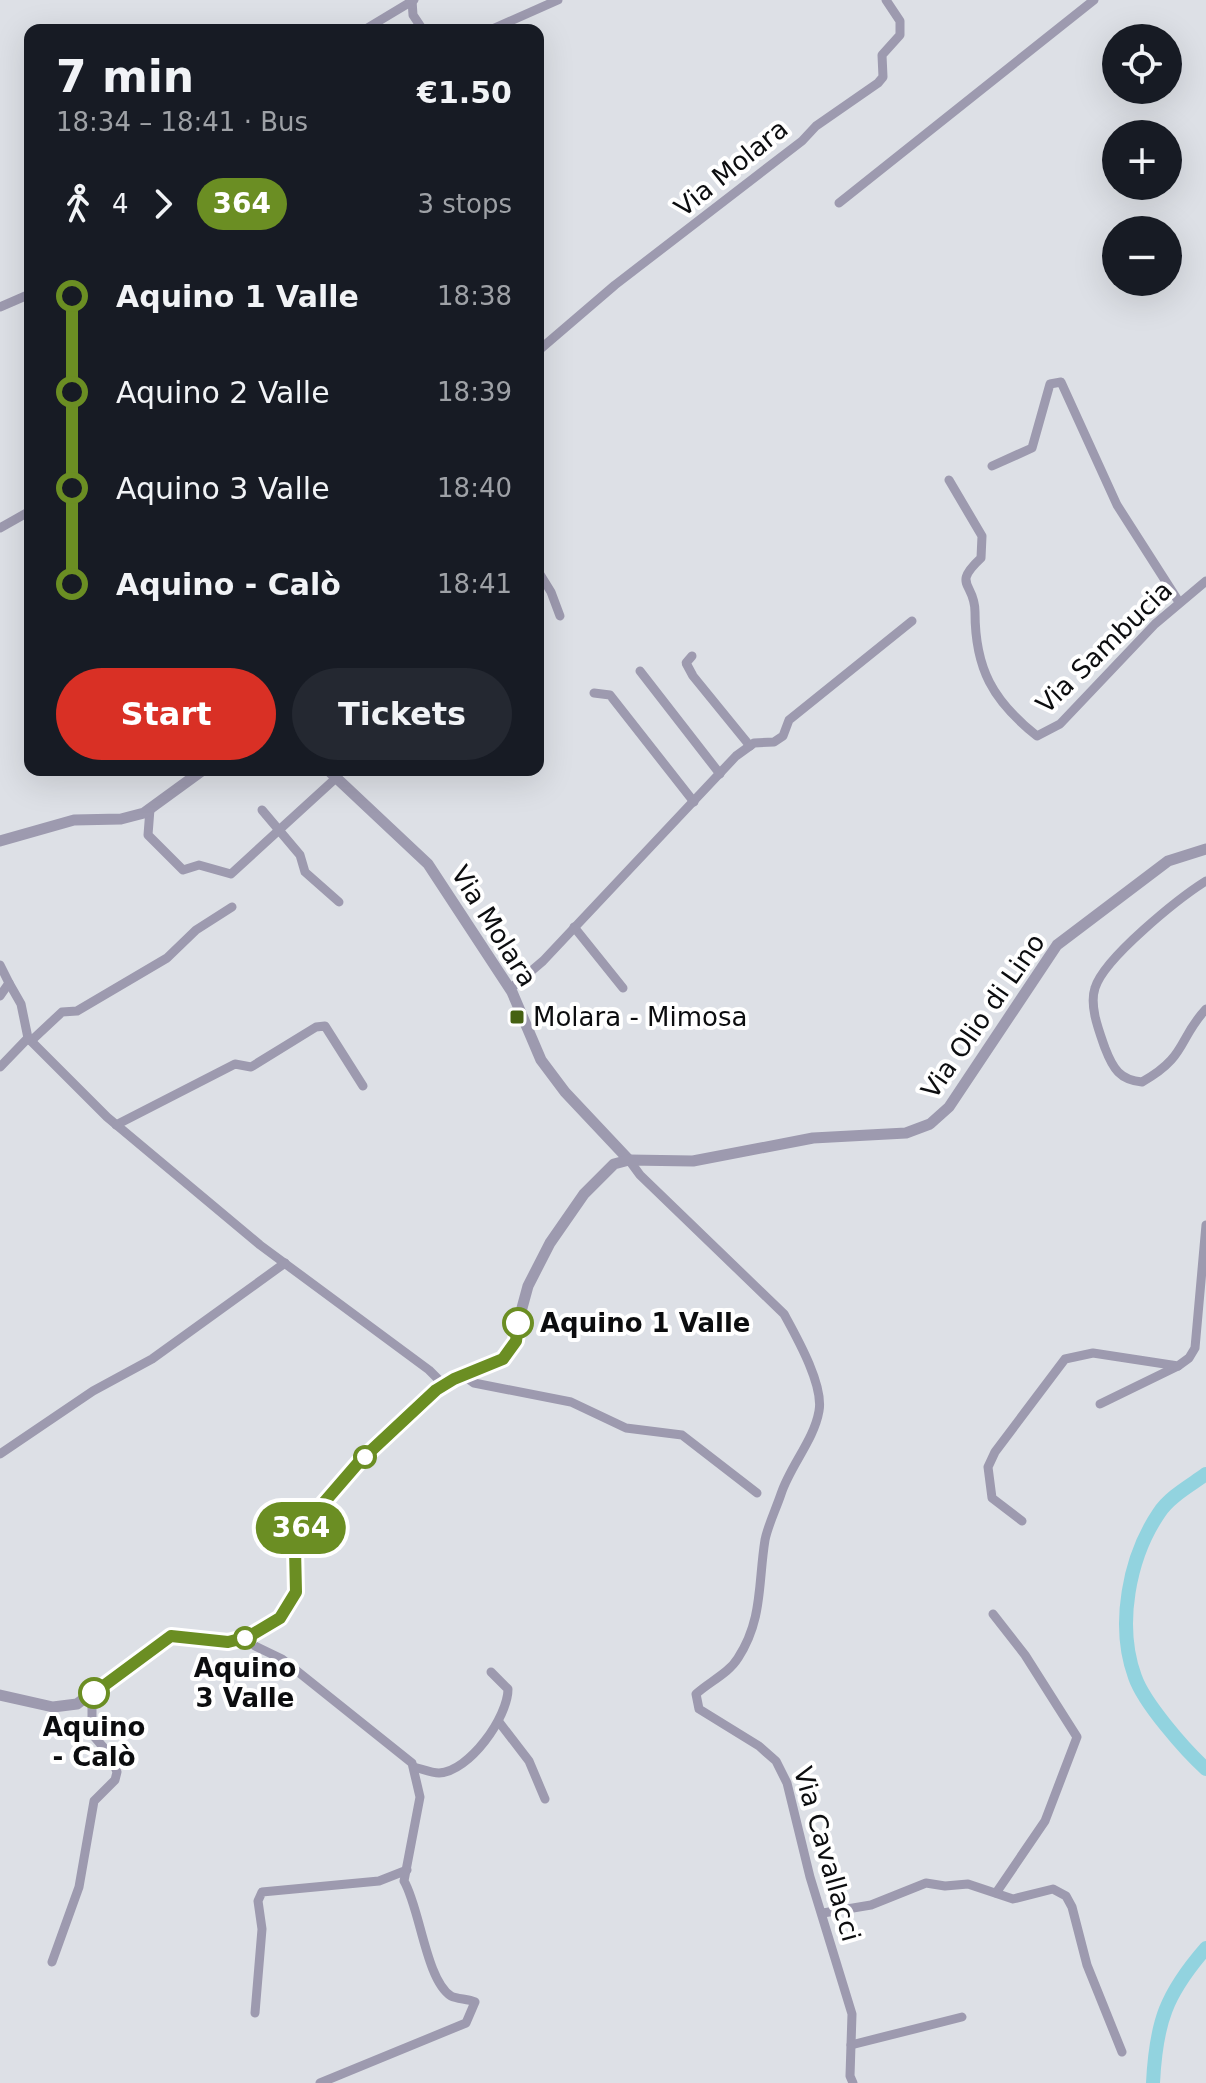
<!DOCTYPE html>
<meta charset="utf-8">
<style>
body{margin:0;font-family:"DejaVu Sans",sans-serif;background:#242831;color:#f1f3f6;height:100vh;display:flex;flex-direction:column;font-size:30px;white-space:nowrap}
*{box-sizing:border-box;margin:0}
p{font-size:26px;color:#9ea1a6}
.icon{flex:none;width:44px;height:44px;fill:none;stroke:currentColor;stroke-width:2;stroke-linecap:round;stroke-linejoin:round}
.map{position:relative;flex:1;overflow:hidden}
.drawer{position:absolute;left:24px;top:24px;width:520px;height:752px;display:flex;flex-direction:column;background:#171b24;border-radius:16px;box-shadow:0 8px 32px #0002}
.drawer>*{flex:none}
.badge{padding:0 16px;border-radius:26px;font-size:28px;line-height:52px}
.controls{position:absolute;left:1102px;top:24px;display:grid;gap:16px}
.controls a{display:grid;place-items:center;width:80px;height:80px;border-radius:50%;background:#171b24;box-shadow:0 8px 32px #0002;font-size:40px}
.map>.badge{position:absolute;translate:-50% -50%;box-shadow:0 0 0 4px #fff}
.legs{display:flex;align-items:center;gap:12px;height:88px;padding:0 32px;font-size:26px}
.legs p{margin-inline-start:auto}
.summary{display:flex;align-items:center;justify-content:space-between;height:136px;padding:0 32px}
h1{font-size:44px;font-weight:800;line-height:60px}
.button{display:flex;gap:16px;margin-top:auto;padding:16px 32px}
.button a{flex:1;height:92px;border-radius:48px;background:#d93025;color:#fff;font-size:32px;font-weight:800;line-height:92px;text-align:center}
.button a+a{background:#242831;color:#f1f3f6}
ul{padding:0 32px;list-style:none}
li{display:flex;align-items:center;gap:28px;height:96px;font-size:30px}
li i{display:grid;place-items:center;width:12px;height:100%;margin:0 10px;background:currentColor}
li i::after{content:'';width:20px;height:20px;margin:-10px;border:6px solid;border-radius:50%;background:#171b24}
li p{margin-inline-start:auto}
li:first-child i{background:linear-gradient(#0000 50%,currentColor 0)}
li:last-child i{background:linear-gradient(currentColor 50%,#0000 0)}
.map>svg:first-child{display:block}
</style>
<div class="map">
<svg width="1206" height="2083" viewBox="0 0 1206 2083">
<rect width="100%" height="100%" fill="#dde0e6"/>
<g fill="none" stroke-linecap="round" stroke-linejoin="round">
<g stroke="#92d3df" stroke-width="14">
<path d="M1206,1474C1191,1485 1169,1497 1159,1513C1129,1557 1116,1625 1135,1677C1144,1703 1185,1750 1206,1769"/>
<path d="M1153,2083C1156,2022 1166,1994 1206,1948"/>
</g>
<g stroke="#9d9aaf" stroke-width="9">
<polyline points="412,0 413,15 423,30"/>
<polyline points="364,30 414,0"/>
<polyline points="490,30 558,0"/>
<polyline points="839,203 1094,0"/>
<polyline points="0,307 30,294"/>
<polyline points="538,351 615,285 802,141 816,126 878,83 883,77 882,55 900,35 900,21 886,0"/>
<polyline points="992,466 1032,448 1050,384 1061,382 1117,505 1179,602"/>
<path d="M949,480L982,536L981,558C951,586 975,582 975,612C975,669 993,701 1037,736L1060,724L1155,624L1206,581"/>
<polyline points="0,528 30,511"/>
<polyline points="538,571 551,592 560,616"/>
<polyline points="692,656 686,663 693,676 750,746"/>
<polyline points="640,671 720,774"/>
<polyline points="594,693 610,695 694,802"/>
<polyline points="150,809 148,835 183,870 199,865 231,874 336,778"/>
<polyline points="262,810 300,855 305,872 339,902"/>
<path d="M1206,881C1179,898 1104,958 1095,988C1089,1006 1099,1031 1105,1048C1113,1069 1120,1080 1142,1082C1187,1057 1178,1039 1206,1009"/>
<polyline points="574,927 623,988"/>
<polyline points="0,965 9,983 0,996"/>
<polyline points="9,983 21,1004 28,1038 107,1117 260,1245 429,1370 444,1385"/>
<polyline points="510,989 543,961 736,756 754,743 774,742 783,736 789,720 912,621"/>
<polyline points="31,1041 62,1012 77,1011 167,958 196,930 232,907"/>
<polyline points="0,1067 28,1038"/>
<polyline points="116,1125 235,1064 251,1067 316,1027 325,1026 363,1086"/>
<path d="M629,1160L640,1175L784,1314C796,1336 824,1385 819,1411C814,1440 790,1466 781,1494C776,1509 768,1525 765,1540C758,1583 763,1620 738,1658C729,1673 709,1682 696,1694L699,1709L759,1746L776,1761L787,1783L810,1877L852,2014L850,2076L853,2083"/>
<polyline points="463,1375 474,1383 571,1402 626,1428 682,1435 757,1493"/>
<polyline points="1100,1404 1178,1366"/>
<polyline points="0,1454 93,1391 152,1359 285,1263"/>
<polyline points="1022,1521 992,1498 988,1467 995,1452 1065,1359 1093,1353 1178,1366 1189,1358 1195,1348 1206,1225"/>
<polyline points="993,1614 1025,1655 1077,1737 1045,1821 996,1893"/>
<path d="M248,1637L255,1646L282,1659L412,1763L420,1797L404,1881C420,1908 426,1980 451,1996C457,1999 468,1999 475,2002L466,2023L320,2083"/>
<polyline points="499,1722 529,1761 545,1799"/>
<path d="M414,1767C422,1769 432,1773 439,1773C469,1772 508,1717 508,1689L491,1672"/>
<polyline points="823,1913 871,1905 926,1883 945,1886 968,1884 1013,1899 1053,1889 1066,1896 1072,1907 1087,1965 1122,2052"/>
<polyline points="52,1962 79,1887 94,1801 115,1780 117,1772 110,1755 92,1734 92,1695"/>
<polyline points="255,2013 262,1929 258,1901 262,1892 379,1881 407,1870"/>
<polyline points="851,2045 962,2017"/>
</g>
<g stroke="#9d9aaf" stroke-width="11">
<polyline points="328,770 428,864 512,992 541,1060 565,1092 629,1160"/>
<polyline points="0,841 74,820 121,819 144,813 203,770"/>
<polyline points="0,1695 53,1707 77,1704 165,1638 177,1635 216,1643 238,1640 280,1618 296,1592 295,1549 302,1528 336,1486 436,1390 510,1352 528,1286 550,1243 584,1194 614,1164 629,1160 693,1161 813,1138 906,1133 930,1124 949,1107 1057,945 1168,861 1206,849"/>
</g>
</g>
<g fill="none" stroke-linecap="round" stroke-linejoin="round">
<g stroke="#fff" stroke-width="18">
<polyline id="line-1" points="94,1693 171,1636 228,1642 248,1637 280,1618 296,1592 295,1549 302,1528 359,1462 436,1390 454,1379 503,1359 516,1341 518,1323"/>
</g>
<use href="#line-1" stroke="#6b8e23" stroke-width="12"/>
</g>
<rect fill="#456112" stroke="#fff" stroke-width="3" x="509" y="1009" width="16" height="16" rx="4"/>
<g fill="#fff" stroke="#6b8e23" stroke-width="4">
<circle cx="518" cy="1323" r="14"/>
<circle cx="365" cy="1457" r="10"/>
<circle cx="245" cy="1638" r="10"/>
<circle cx="94" cy="1693" r="14"/>
</g>
<g text-anchor="middle" dominant-baseline="central" stroke-width="8" stroke-linejoin="round" paint-order="stroke">
<g font-size="26" fill="#0c0d0f" stroke="#fff">
<text transform="translate(731 168) rotate(-39)">Via Molara</text>
<text transform="translate(1104 647) rotate(-44)">Via Sambucia</text>
<text transform="translate(494 926) rotate(58)">Via Molara</text>
<text transform="translate(983 1016) rotate(-55)">Via Olio di Lino</text>
<text transform="translate(827 1854) rotate(74)">Via Cavallacci</text>
</g>
<g font-size="26" fill="#0c0d0f" stroke="#fff" text-anchor="start">
<text x="533" y="1017">Molara - Mimosa</text>
</g>
<g font-size="26" font-weight="bold" fill="#0c0d0f" stroke="#fff">
<text x="540" y="1323" text-anchor="start">Aquino 1 Valle</text>
<text x="245" y="1668">Aquino<tspan x="245" dy="30">3 Valle</tspan></text>
<text x="94" y="1727">Aquino<tspan x="94" dy="30">- Calò</tspan></text>
</g>
</g>
</svg>
<div class="controls">
<a><svg class="icon" aria-label="locate" viewBox="0 0 24 24"><circle cx="12" cy="12" r="6"/><path d="M12 2v4M12 18v4M2 12h4M18 12h4"/></svg></a>
<a>+</a>
<a>−</a>
</div>
<b class="badge" style="left:301px;top:1528px;background:#6b8e23;color:#fff">364</b>
<section class="drawer">
<div class="summary"><div><h1>7 min</h1><p>18:34 – 18:41 · Bus</p></div><b>€1.50</b></div>
<div class="legs"><svg class="icon" aria-label="walk" viewBox="0 0 24 24"><circle cx="13" cy="4" r="2"/><path d="M13 8l-2 6 4 7M11 14l-3 7M7 12l3-4h3l4 4"/></svg>4<svg class="icon" aria-label="forward" viewBox="0 0 24 24"><path d="M9 5l7 7-7 7"/></svg><b class="badge" style="background:#6b8e23;color:#fff">364</b><p>3 stops</p></div>
<ul>
<li><i style="color:#6b8e23"></i><b>Aquino 1 Valle</b><p>18:38</p></li>
<li><i style="color:#6b8e23"></i><span>Aquino 2 Valle</span><p>18:39</p></li>
<li><i style="color:#6b8e23"></i><span>Aquino 3 Valle</span><p>18:40</p></li>
<li><i style="color:#6b8e23"></i><b>Aquino - Calò</b><p>18:41</p></li>
</ul>
<div class="button"><a>Start</a><a>Tickets</a></div>
</section>
</div>
